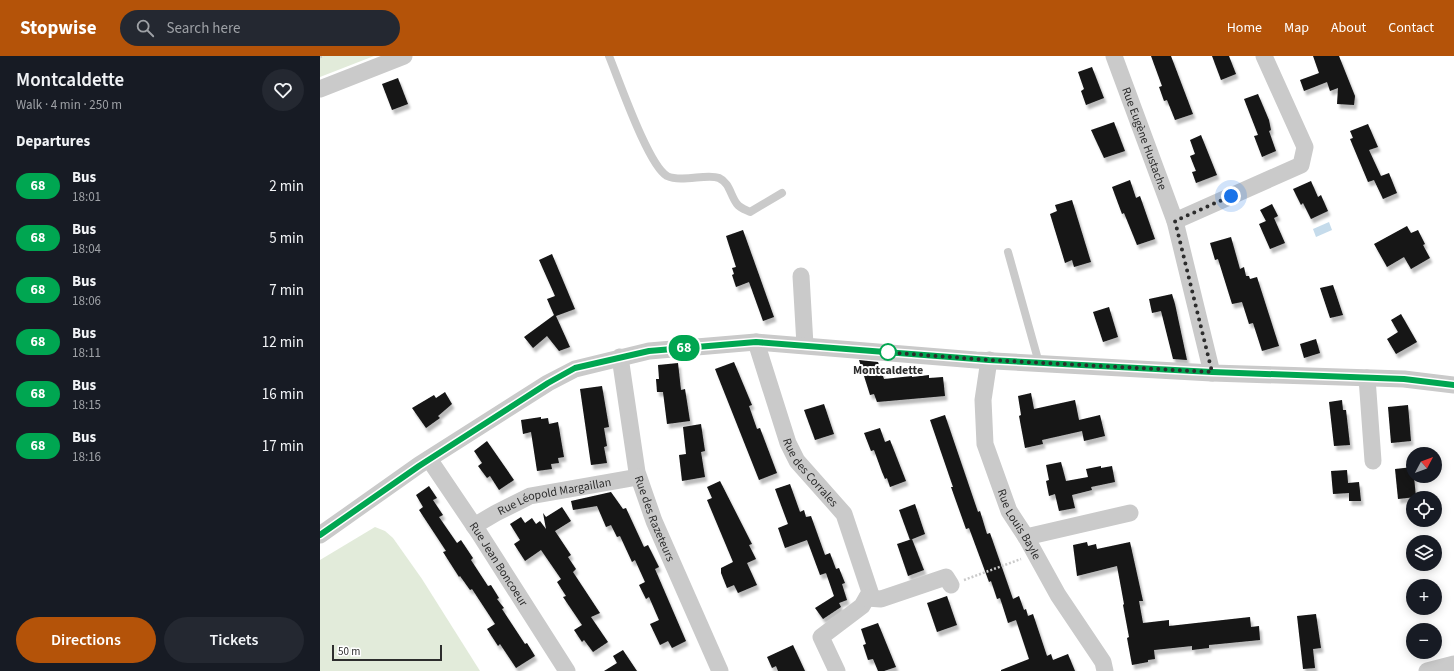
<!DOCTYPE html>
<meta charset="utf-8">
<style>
body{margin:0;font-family:"Source Sans 3",sans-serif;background:#242831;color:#f1f3f6;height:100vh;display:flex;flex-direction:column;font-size:15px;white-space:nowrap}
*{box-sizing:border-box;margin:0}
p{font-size:13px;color:#9ea1a6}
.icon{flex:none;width:22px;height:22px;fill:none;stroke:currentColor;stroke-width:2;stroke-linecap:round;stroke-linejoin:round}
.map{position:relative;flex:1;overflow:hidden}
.side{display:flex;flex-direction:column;background:#171b24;width:320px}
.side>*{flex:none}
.badge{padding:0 8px;border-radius:13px;font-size:14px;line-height:26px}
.needle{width:26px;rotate:49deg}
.fabs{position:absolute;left:1086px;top:391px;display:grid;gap:8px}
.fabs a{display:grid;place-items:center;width:36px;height:36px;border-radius:50%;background:#171b24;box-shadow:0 2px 10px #0003;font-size:20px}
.scale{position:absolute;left:12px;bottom:10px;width:110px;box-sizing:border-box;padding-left:4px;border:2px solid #2d2d2d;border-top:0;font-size:11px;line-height:14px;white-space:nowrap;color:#2d2d2d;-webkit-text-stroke:3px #fff;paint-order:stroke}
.you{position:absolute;width:20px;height:20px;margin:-10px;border:3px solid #fff;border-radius:50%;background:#1a73e8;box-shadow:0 0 0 6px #1a73e833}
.map>.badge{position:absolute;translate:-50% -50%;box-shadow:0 0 0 2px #fff}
h2{padding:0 16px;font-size:15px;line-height:36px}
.round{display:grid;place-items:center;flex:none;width:42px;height:42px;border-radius:21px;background:#242831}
.headline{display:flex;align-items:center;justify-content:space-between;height:68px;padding:0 16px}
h1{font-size:19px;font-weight:600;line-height:30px}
.action{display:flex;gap:8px;margin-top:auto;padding:8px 16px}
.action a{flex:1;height:46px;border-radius:24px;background:#b45309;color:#fff;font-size:16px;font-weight:600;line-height:46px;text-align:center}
.action a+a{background:#242831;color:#f1f3f6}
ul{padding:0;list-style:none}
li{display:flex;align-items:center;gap:12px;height:52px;padding:0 16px}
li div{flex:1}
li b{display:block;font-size:15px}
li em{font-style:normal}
li .badge{min-width:44px;font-weight:700;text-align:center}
header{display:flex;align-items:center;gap:24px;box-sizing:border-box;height:56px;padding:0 20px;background:#b45309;color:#fff}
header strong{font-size:19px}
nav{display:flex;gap:22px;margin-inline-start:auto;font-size:14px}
.search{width:280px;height:36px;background:#242831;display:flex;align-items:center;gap:10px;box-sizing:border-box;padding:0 14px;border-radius:22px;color:#9ea1a6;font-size:15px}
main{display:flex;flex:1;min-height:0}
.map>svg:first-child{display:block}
</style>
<header>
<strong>Stopwise</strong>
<div class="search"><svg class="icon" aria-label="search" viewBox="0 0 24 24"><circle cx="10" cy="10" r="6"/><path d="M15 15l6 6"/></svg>Search here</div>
<nav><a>Home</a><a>Map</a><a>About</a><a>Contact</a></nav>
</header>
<main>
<section class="side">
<div class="headline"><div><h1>Montcaldette</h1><p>Walk · 4 min · 250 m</p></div><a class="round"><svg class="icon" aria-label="heart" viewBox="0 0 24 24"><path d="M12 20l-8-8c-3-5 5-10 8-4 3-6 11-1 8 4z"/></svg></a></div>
<h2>Departures</h2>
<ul>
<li><span class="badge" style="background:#00a651;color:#fff">68</span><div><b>Bus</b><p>18:01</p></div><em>2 min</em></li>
<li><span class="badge" style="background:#00a651;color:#fff">68</span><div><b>Bus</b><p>18:04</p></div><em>5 min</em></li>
<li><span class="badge" style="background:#00a651;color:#fff">68</span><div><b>Bus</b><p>18:06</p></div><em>7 min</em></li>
<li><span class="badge" style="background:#00a651;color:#fff">68</span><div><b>Bus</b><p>18:11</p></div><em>12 min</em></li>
<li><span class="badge" style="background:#00a651;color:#fff">68</span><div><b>Bus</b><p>18:15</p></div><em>16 min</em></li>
<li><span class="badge" style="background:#00a651;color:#fff">68</span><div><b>Bus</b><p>18:16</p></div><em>17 min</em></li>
</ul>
<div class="action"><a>Directions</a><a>Tickets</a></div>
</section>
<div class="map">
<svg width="1134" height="615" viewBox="0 0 1134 615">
<defs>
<filter id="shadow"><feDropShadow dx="2.5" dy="4.5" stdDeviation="1" flood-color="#0004"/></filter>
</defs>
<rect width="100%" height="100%" fill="#fff"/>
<g fill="#e2ebda">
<polygon points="0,0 54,0 0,21"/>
<polygon points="55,471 65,475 73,482 102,523 160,615 0,615 0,504"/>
</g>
<polygon fill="#c5dbeb" points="1009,166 1012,174 996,181 993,173"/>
<g fill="#141414" filter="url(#shadow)">
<polygon points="831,0 851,0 873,58 855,64 847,44 844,45 839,31 842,30"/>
<polygon points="892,0 909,0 916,18 901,24"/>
<polygon points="993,0 1019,0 1035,40 1034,49 1017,48 1018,32 1010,35 1007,26 984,35 980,24 999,17"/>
<polygon points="772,11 784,42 766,49 761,35 764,33 758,16"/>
<polygon points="78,22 88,48 72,54 62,28"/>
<polygon points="938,38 949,64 951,74 949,75 956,95 942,101 934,80 938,79 924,43"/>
<polygon points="794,66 805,95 784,102 771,74"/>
<polygon points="1048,68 1058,91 1049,94 1061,120 1069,117 1077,137 1063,143 1054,124 1048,126 1030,83 1033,82 1030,75"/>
<polygon points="881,79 897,119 876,127 872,116 876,115 870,100 875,98 870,84"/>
<polygon points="810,124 816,142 820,140 835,183 817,189 804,157 802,158 792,131"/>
<polygon points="991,125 998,141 1001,139 1008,155 991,163 983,147 981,149 973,133"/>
<polygon points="752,144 771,206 754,211 752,204 745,207 730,158 737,155 735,149"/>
<polygon points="952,148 958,160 954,162 965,187 950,193 939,168 946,165 940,154"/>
<polygon points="1087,170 1091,177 1098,174 1105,188 1103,189 1110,202 1091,213 1084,201 1067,211 1054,188"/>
<polygon points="423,174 454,261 443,265 429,226 416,231 412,219 414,218 412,212 416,211 406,180"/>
<polygon points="911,181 920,213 924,211 926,220 929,220 930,223 937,221 959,290 942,295 933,267 929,268 922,246 912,248 898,203 895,204 890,187"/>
<polygon points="232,198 255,253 236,260 250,291 239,295 227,280 213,292 204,281 234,259 227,243 235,240 219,204"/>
<polygon points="1013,229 1023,259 1010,262 1000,232"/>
<polygon points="852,238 855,248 867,304 853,303 841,255 832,257 829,243"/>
<polygon points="789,251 798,281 783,286 773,256"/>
<polygon points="1081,258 1097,286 1076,298 1067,283 1078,276 1071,264"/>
<polygon points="996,283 1000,297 984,302 980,288"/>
<polygon points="539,304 558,306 564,323 592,320 592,321 609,319 609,322 623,321 625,340 557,346 554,338 550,339"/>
<polygon points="414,306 432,349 429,350 437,373 440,372 457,417 439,424 395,313"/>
<polygon points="358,307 361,334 365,333 370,365 347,368 343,336 337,336 336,323 339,323 338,309"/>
<polygon points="282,330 289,371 284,372 287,390 284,391 287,407 271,409 260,333"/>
<polygon points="125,336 132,348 118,360 120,362 106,372 92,352 114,339 116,342"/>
<polygon points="711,337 714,353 755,344 759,364 780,359 785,380 764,385 762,375 722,384 723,388 705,392 699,360 701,359 698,340"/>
<polygon points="1022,344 1023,354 1026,354 1030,389 1014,390 1009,346"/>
<polygon points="504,348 514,378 495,384 484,354"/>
<polygon points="1088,349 1091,385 1071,387 1068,351"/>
<polygon points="625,359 658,456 660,455 667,478 670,477 693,543 699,540 704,554 706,553 708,560 713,558 727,600 731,598 733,604 748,598 755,615 681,615 681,614 709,603 696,564 688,567 680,542 677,543 671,525 669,526 649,472 646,473 631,431 633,431 610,364"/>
<polygon points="221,361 221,363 228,362 229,368 238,366 244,401 238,402 239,407 231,408 232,413 217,415 211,376 203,378 201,364"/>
<polygon points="381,368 385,395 381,396 385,421 362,425 359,399 366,398 363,371"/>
<polygon points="560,372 565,386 570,384 586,425 570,431 567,422 565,423 562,416 554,394 551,395 544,377"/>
<polygon points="167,385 194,424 179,434 170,420 167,422 158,410 162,407 154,395"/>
<polygon points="741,406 746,425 768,421 766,413 781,410 781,412 792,410 795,426 771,431 772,434 752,439 755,452 739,455 735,438 729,440 726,425 729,424 726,409"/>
<polygon points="1093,411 1096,441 1078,443 1075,413"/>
<polygon points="1027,414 1028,427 1039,426 1041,445 1029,445 1029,437 1013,438 1011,415"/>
<polygon points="400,425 432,488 429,489 436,503 427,507 437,529 418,537 414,529 407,532 401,517 401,512 413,506 387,444 392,442 387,431"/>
<polygon points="470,428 480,456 484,454 486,461 491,460 505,499 510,497 516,513 519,512 525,527 522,528 527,544 519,547 521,551 503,563 495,552 514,540 506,517 509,516 500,519 487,484 465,492 458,472 468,468 455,433"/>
<polygon points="109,430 117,442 113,444 123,459 119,461 137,487 141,484 153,502 151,504 168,530 171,529 179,542 177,543 184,552 182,553 205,588 207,587 215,600 196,612 180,588 178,590 167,573 175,568 152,533 150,534 140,520 139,521 123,496 126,495 99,454 103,451 96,439"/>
<polygon points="291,436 303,453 306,452 324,491 328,489 339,511 335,513 366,585 352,592 348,585 340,589 330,568 339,564 329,541 326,543 319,529 325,526 315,504 312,506 300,480 297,481 291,469 286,471 277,450 253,454 251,445"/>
<polygon points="595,448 605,478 590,484 579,454"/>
<polygon points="242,451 251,465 235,475 251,499 248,501 256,513 253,516 280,557 271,561 288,586 273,596 264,584 262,586 254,574 262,569 243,541 246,540 237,526 241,523 221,494 205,505 194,488 200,484 190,468 201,461 205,467 212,462 216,468 220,465 226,473 223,457 226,461"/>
<polygon points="592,483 604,514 588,520 577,488"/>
<polygon points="767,486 768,490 776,488 777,493 810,486 823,545 819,545 823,567 849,564 849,570 930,561 931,571 939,570 940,584 889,589 889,592 880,593 872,594 872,590 834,594 835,603 828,604 828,606 812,609 807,582 809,581 803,549 804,548 797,510 757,520 753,489"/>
<polygon points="627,540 637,569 617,576 607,547"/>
<polygon points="996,558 1001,592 993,593 995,612 983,613 977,560"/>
<polygon points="558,567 576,611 564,615 558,615 553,603 548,604 543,589 546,588 541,573"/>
<polygon points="473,589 485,615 458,615 456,610 452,612 447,601"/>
<polygon points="303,594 317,615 284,615 297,607 293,600"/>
</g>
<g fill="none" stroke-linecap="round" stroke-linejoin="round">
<g stroke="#cacaca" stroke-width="2.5" stroke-dasharray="2 2" stroke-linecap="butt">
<polyline points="0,1 4,0"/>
<polyline points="644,524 701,503"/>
</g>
<g stroke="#cacaca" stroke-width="8">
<path d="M289,0C299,24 328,109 347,120C362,127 387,117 399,122C410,127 410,139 417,148C420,152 426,154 430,156L462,137"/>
<polyline points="688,196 719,307"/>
</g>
<g stroke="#cacaca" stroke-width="17">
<path id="s1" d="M794,0L855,165L892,317"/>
<polyline points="0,33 84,0"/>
<polyline points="855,165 981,109 985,91 944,0"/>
<polyline points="481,220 485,289"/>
<path id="s2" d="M436,286L468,387L477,405L524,458L550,536L542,550L501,581L517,615"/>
<path id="s3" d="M300,301L317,416L334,465L400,615"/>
<path id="s4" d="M669,304L663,344L665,388L689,455L706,481L738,539L783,606L785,615"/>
<polyline points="1047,322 1053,405"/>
<path id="s5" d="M109,403L159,477L247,615"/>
<path id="s6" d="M154,470L176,457L210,440L318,421"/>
<polyline points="0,479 99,409 228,327 255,313 329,295 436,286 656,304 892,317 1084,323 1134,329"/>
<polyline points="706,481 810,457"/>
<polyline points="547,542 561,543 626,521 631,529"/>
<polyline points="1107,615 1134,608"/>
</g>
</g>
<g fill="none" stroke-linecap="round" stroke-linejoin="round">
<g stroke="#fff" stroke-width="9">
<polyline id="line" points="0,479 99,410 228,327 255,312 329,295 436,286 669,304 892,316 1084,323 1134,329"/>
</g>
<use href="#line" stroke="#00a651" stroke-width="6"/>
<polyline stroke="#2d2d2d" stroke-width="4" stroke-dasharray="0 7.2" points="568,296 563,296 669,304 892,316 855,165 911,140"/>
</g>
<circle fill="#fff" stroke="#00a651" stroke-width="2" cx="568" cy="296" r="8"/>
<g text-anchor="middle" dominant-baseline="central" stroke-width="4" stroke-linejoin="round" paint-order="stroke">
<g font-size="12" fill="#2d2d2d" stroke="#fff">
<text stroke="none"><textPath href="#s1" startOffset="88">Rue Eugène Hustache</textPath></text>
<text stroke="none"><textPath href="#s2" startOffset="143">Rue des Corrales</textPath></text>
<text stroke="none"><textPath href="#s6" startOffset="87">Rue Léopold Margaillan</textPath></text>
<text stroke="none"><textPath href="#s3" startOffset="166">Rue des Razeteurs</textPath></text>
<text stroke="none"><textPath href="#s4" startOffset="172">Rue Louis Bayle</textPath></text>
<text stroke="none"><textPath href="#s5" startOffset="126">Rue Jean Boncoeur</textPath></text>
</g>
<g font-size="12" font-weight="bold" fill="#2d2d2d" stroke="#fff">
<text x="568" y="314">Montcaldette</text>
</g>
</g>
</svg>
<div class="fabs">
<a><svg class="needle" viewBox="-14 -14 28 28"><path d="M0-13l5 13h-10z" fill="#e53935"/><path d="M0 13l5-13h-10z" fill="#9ea1a6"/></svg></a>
<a><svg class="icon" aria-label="locate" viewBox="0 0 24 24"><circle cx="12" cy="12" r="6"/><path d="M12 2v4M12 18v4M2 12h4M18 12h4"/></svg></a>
<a><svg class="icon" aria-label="layers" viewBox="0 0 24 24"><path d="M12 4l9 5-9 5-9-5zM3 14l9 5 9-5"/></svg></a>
<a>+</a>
<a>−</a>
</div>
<div class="scale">50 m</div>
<div class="you" style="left:911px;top:140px"></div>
<b class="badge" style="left:364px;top:292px;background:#00a651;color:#fff">68</b>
</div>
</main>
